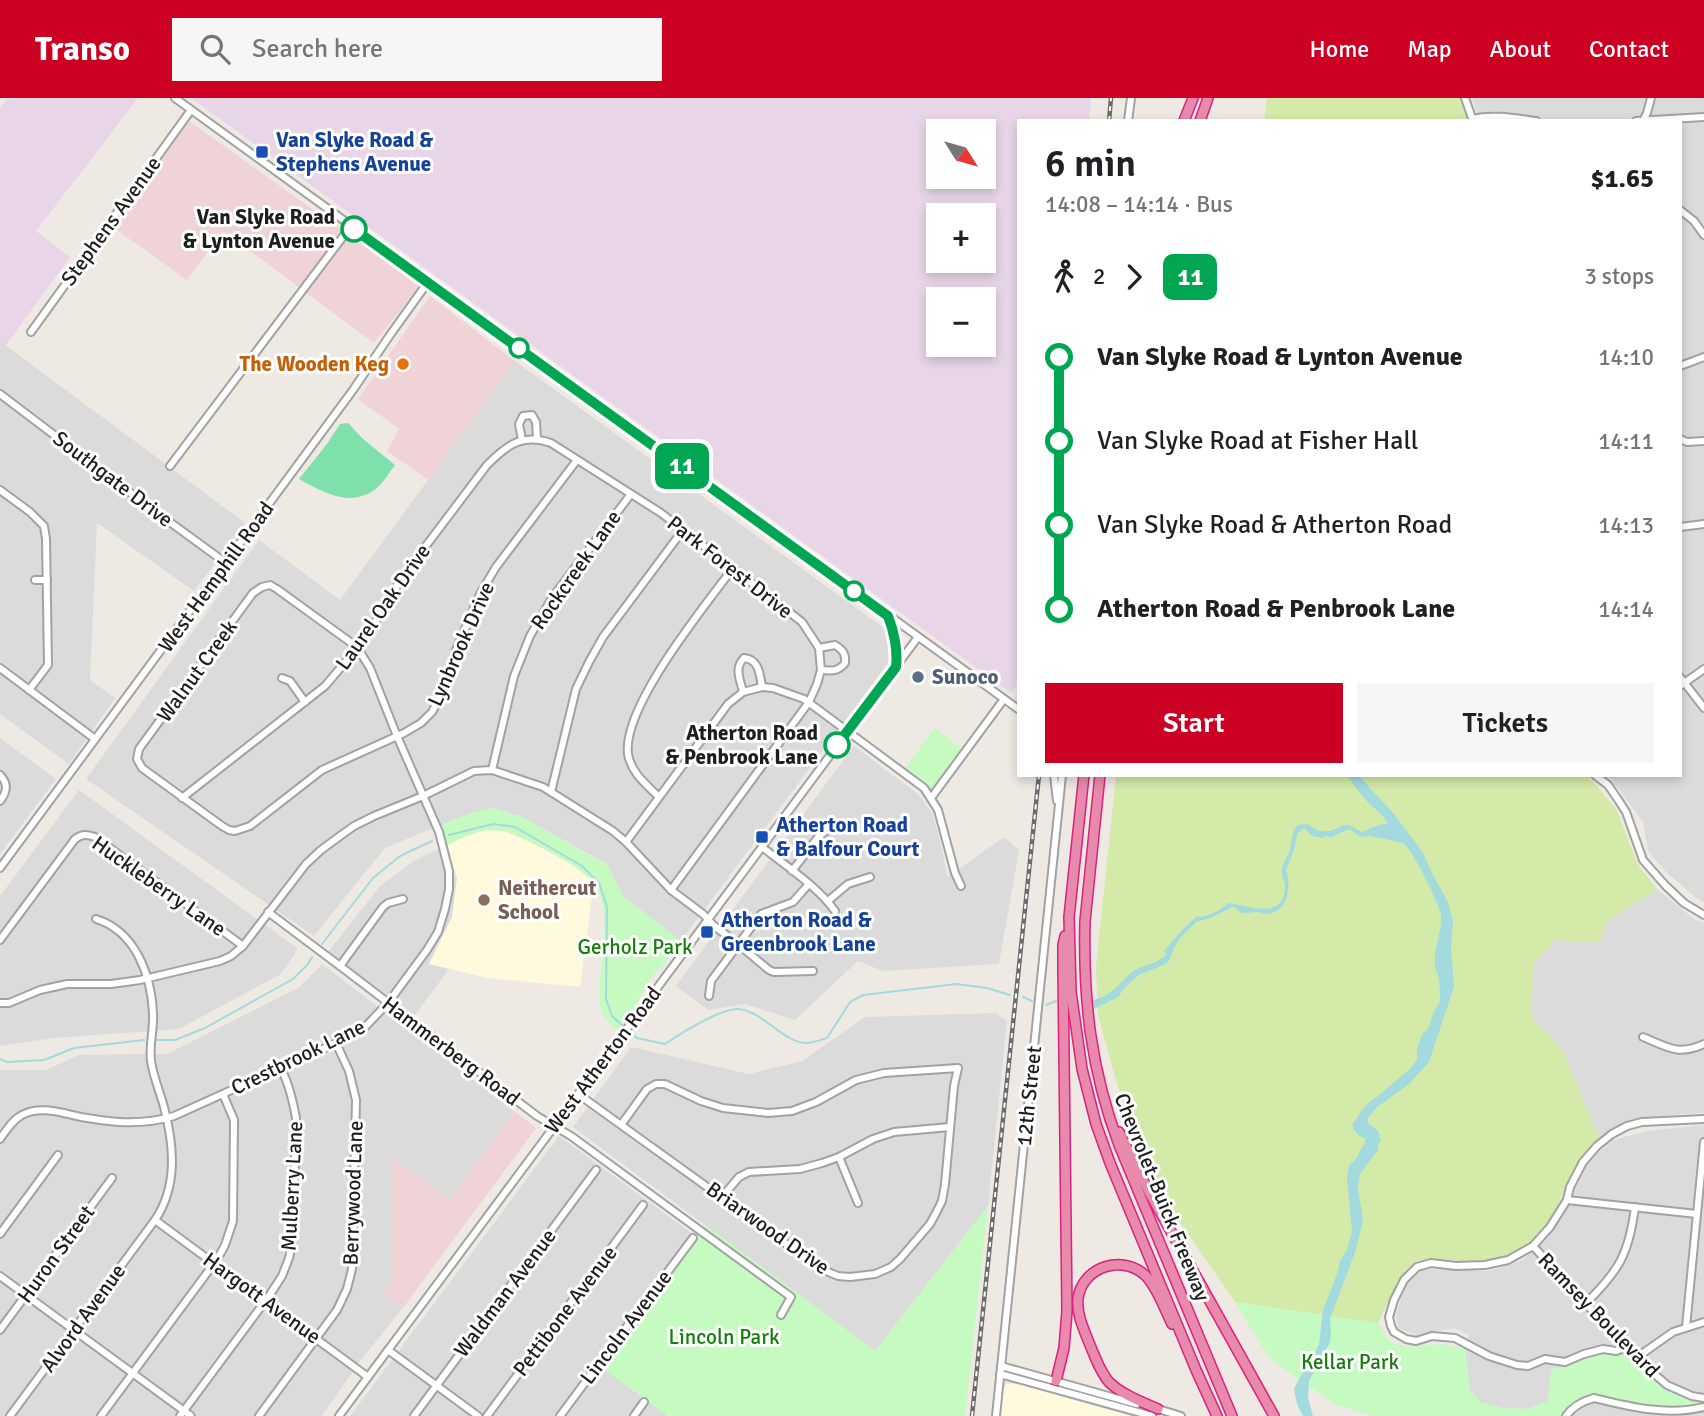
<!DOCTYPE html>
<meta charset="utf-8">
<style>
body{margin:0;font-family:Signika,sans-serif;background:#f6f6f6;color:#202124;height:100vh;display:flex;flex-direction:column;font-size:26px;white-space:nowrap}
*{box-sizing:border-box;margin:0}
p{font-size:23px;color:#757577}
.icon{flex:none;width:38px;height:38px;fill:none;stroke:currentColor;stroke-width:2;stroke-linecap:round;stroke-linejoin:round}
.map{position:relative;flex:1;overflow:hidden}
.drawer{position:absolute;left:1017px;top:21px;width:665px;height:658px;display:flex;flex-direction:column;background:#fff;border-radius:0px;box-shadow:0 4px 10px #0003}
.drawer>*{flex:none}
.badge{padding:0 14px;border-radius:10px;font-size:24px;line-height:46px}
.needle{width:46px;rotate:127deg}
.tools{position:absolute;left:926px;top:21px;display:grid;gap:14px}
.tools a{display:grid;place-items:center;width:70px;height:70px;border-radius:0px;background:#fff;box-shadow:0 4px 10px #0003;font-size:35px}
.map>.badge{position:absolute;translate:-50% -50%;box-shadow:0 0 0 4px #fff}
.legs{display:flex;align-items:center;gap:10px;height:77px;padding:0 28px;font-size:23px}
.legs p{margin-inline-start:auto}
.head{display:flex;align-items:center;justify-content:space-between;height:119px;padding:0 28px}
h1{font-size:38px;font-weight:600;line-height:52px}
.button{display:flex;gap:14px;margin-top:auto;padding:14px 28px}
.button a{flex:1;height:80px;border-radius:0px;background:#c02;color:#fff;font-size:28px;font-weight:600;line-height:80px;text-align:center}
.button a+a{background:#f6f6f6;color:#202124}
ul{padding:0 28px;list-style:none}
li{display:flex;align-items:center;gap:24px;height:84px;font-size:26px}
li i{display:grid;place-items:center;width:10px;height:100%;margin:0 9px;background:currentColor}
li i::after{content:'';width:18px;height:18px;margin:-9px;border:5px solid;border-radius:50%;background:#fff}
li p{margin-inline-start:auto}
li:first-child i{background:linear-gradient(#0000 50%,currentColor 0)}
li:last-child i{background:linear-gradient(currentColor 50%,#0000 0)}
header{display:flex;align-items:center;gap:42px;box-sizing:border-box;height:98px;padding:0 35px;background:#c02;color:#fff}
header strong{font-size:33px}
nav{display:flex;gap:38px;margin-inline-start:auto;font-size:24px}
.search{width:490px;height:63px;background:#f6f6f6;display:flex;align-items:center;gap:18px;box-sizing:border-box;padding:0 24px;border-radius:0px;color:#757577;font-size:26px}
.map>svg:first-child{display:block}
</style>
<header>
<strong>Transo</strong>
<div class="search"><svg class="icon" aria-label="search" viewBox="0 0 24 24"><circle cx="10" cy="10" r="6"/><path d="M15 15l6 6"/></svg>Search here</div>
<nav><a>Home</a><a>Map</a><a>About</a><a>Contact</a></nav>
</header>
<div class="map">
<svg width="1704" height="1318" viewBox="0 0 1704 1318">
<rect width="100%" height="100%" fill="#efe9e4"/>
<g fill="#dcdbdb">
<polygon points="1472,0 1704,0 1704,804 1699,802 1666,774 1648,753 1643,724 1608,677 1680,677 1680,23 1479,23"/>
<polygon points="0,243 245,425 194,493 97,425 90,582 115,600 69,666 0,616"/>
<polygon points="515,263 884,530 891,561 681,843 623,798 607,766 520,718 493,710 438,728 385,750 314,838 86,681 259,442 340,502"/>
<polygon points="0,640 56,681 0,756"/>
<polygon points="854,648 919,697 932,715 941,746 947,779 1004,739 1019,752 999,866 883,873 858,863 795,922 745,906 708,912 676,888"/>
<polygon points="79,692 297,850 295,856 281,876 179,931 54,940 0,948 0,798"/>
<polygon points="446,748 457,780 452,819 429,866 449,871 415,917 328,854 380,788 417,761"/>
<polygon points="1657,791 1694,821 1704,825 1704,1015 1670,1017 1619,1027 1599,1040 1562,951 1531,920 1533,866 1555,842 1600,844 1607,823"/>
<polygon points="322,866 514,1013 450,1102 393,1060 392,1182 383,1194 403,1210 360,1263 322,1318 0,1318 0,972 46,972 79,957 167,956 300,889"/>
<polygon points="996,915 1007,923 988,1108 875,1253 573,1029 631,949 749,976 802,963 865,919"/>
<polygon points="1704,1027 1704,1318 1561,1318 1569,1308 1580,1301 1597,1298 1656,1309 1704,1304 1678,1296 1655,1283 1637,1265 1623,1257 1602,1256 1551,1272 1549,1303 1526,1311 1503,1310 1480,1304 1470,1292 1465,1251 1469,1237 1454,1230 1416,1237 1398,1230 1396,1218 1401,1200 1409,1182 1423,1171 1489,1173 1523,1162 1542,1145 1562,1119 1571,1096 1588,1063 1614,1042 1646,1033"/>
<polygon points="559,1038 698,1140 603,1270 668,1318 350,1318"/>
</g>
<g fill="#f0d3d6">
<polygon points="189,23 420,188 374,245 223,133 187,182 114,130"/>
<polygon points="430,198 515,263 428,382 387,353 399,331 358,301"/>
<polygon points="514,1013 536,1030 403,1210 383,1194 392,1182 392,1060 450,1102"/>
</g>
<g fill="#e8d6e8" fill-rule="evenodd">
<polygon points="8,0 138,0 36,133 70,159 6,247 0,243 0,11"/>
<path d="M191,0H1091L1089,23H1018V585L1011,595ZM938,33H984V79H938ZM938,117H984V163H938ZM938,201H984V247H938Z"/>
</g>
<g fill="#fff9dd">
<polygon points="484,732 509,733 570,765 594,784 580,889 488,880 429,866 452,819 457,780 446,748 461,740"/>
<polygon points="1008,1286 1017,1286 1130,1318 1000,1318 1002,1297 1005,1289"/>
</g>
<g fill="#d4eaa9">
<polygon points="1267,0 1461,0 1468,23 1264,23"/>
<path d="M1116,677H1585L1597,688L1617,712L1637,765L1657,791L1607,823L1600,844L1555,842L1533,866L1531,920L1562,951L1599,1040C1592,1046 1586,1053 1581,1060C1564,1087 1554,1128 1528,1147C1514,1157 1494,1163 1477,1164C1454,1166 1429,1152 1410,1169C1398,1180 1386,1210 1378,1225L1235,1204L1164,1101L1124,1011L1098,917L1096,869Z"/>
</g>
<g fill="#c5fac0">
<polygon points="935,630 964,652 932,692 904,672"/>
<path d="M493,710L520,718L607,767L623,798L681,843L664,866L652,878L636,907L617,932C610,927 604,921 601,912C599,903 600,893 600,885C602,855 612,811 594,785C585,772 551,754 536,747C496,726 485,728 446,748L438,728L474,714Z"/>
<polygon points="988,1108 965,1318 668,1318 602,1270 707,1128 875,1253"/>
<polygon points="1235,1204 1378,1225 1389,1243 1406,1249 1440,1246 1465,1251 1470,1292 1480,1304 1503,1310 1526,1311 1548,1303 1551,1272 1602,1256 1623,1257 1637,1265 1655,1283 1678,1296 1704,1304 1704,1307 1674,1311 1597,1298 1580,1301 1569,1308 1561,1318 1374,1318 1338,1308 1289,1275 1267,1257"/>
</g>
<path fill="#80e0ab" d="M348,325L363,341L395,367C389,375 382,387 373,393C348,409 323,394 299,381L327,346L340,326Z"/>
<path fill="#a3dade" d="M1347,677H1358L1395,717L1423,755L1433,777L1448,804L1453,824L1451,849L1454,889L1429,964L1408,987L1377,1009L1367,1021L1369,1026L1378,1033L1381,1043L1378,1046V1052L1360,1076L1358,1090L1363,1122L1356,1152L1330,1221L1331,1234L1330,1244L1309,1283L1308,1300L1313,1318H1303L1297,1306L1294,1291L1300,1279L1319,1247L1323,1212L1337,1176L1340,1163L1347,1152L1352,1134L1347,1080L1349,1067L1356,1061L1365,1044V1040C1358,1039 1354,1033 1352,1027L1364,1009L1409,972L1417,962V951L1422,936L1428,931L1434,913L1440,904C1440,895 1440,885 1438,877C1436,872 1435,871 1435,866C1433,850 1442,836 1441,818C1440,806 1413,753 1404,746C1401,744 1372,738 1367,738L1361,739L1349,731L1332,739L1326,738L1323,740L1312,738L1304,730L1297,736L1294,752L1286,772C1291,786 1289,811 1271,815C1265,817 1261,814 1254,814C1251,814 1246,816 1243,815C1239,814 1237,810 1233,809L1210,820L1196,824L1181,839L1174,850L1170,861L1166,866L1139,877L1126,888L1118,899L1094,911L1093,902C1115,897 1119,883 1135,872C1146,866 1157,866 1166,857L1164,853L1182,832L1196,819L1206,818L1218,813L1229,805C1249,808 1285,823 1285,788C1285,782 1281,778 1282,772C1282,764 1288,759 1290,752C1292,742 1291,734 1298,727L1308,726L1317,732L1322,733H1331L1343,727H1349L1362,734L1373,729L1388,725C1382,716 1372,709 1364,700C1358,693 1353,685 1347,677Z"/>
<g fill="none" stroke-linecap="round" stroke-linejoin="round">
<g stroke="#a3dade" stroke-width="2">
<polyline points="449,737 493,726 515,729 582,768 599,785 607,809 606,901 612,918 624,929"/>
<polyline points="322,846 373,780 400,758 432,743"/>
<polyline points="1023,899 1032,903"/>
<polyline points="1046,907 1056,903"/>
<path d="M628,932L637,940L665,946C680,936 721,910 738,911C763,913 784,945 806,945C813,945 820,942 827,940L850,904L863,897L956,886L987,890L1010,897"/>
<polyline points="157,942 175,942 205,930 293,881 308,866 312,859"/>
<polyline points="0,961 7,964 44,962 74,950 144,942"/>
</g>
<g stroke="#a2a2a2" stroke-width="10">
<g id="minor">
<polyline points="175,0 1018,611"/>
<polyline points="1465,0 1473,23"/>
<path d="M1472,21C1494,16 1514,20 1536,23"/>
<polyline points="1128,23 1131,0"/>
<polyline points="1636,23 1704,19"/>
<polyline points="1643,23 1647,15 1651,0"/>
<polyline points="1680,112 1694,123 1704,137"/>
<polyline points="31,234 191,12"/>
<polyline points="1680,268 1704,259"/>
<polyline points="0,296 145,406 226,465"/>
<polyline points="1680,341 1687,344 1704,343"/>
<polyline points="522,342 519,326 523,318 532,317 536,324 537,340"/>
<polyline points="170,368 351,128"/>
<polyline points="0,392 30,414 44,428 46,441 48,567 29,592"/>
<polyline points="1680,429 1704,426"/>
<polyline points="35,482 47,482"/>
<polyline points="889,519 897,557 896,567"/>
<path d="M819,550L835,547C843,552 846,556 845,565C838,574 831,573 821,572"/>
<polyline points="0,570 95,641"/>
<polyline points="1680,579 1704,610"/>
<polyline points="282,580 290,583 305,604"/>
<polyline points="1680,588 1704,571"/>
<path d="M743,594C740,581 734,570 744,560C759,561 760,577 762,589"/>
<polyline points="492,672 514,578 530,538 552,500 631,396"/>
<path d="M0,677C9,686 7,694 0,703"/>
<polyline points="1054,677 1057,703"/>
<polyline points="1595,677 1608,687 1619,703 1626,714 1643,762 1665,787 1684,805 1704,817"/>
<polyline points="551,694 576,591 589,564 603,539 683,432"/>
<path d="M659,699C647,687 631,675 628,656C622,609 704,509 733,470"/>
<path d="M182,700L325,588L354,554L380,517L401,481L487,367C507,347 522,335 551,345L661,415L802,524L819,550L821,572L817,586L809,604L671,792"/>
<polyline points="931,700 1004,601"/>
<polyline points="626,744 728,606 743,594 762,589 773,590 804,601 924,690 938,712 955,775 961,788"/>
<path d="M762,749C785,767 818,789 835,813"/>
<polyline points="0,770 353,292 390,237 428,184"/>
<polyline points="792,773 819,738 833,728"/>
<polyline points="828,803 848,786 870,779"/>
<polyline points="268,814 340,868 537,1018 571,1038 791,1199 781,1217"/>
<path d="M0,842L75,741C82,736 86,736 95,739L243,848"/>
<polyline points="340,868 383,809 388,805 403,801"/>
<polyline points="709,898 711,883 761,816 793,804 808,787"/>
<polyline points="0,905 9,905 40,892 67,886 111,886 140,882 220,863 231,858 243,848 306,766 321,752 340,738 354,728 374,718 423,698 474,673 492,672 543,689 613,733 626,744 671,792 703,816 713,827 738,846 769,872 774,874 813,873"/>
<path d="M1643,939C1667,949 1678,958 1704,946"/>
<polyline points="578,996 810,1163 826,1173 838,1178 850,1179 875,1176 891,1169 900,1161 930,1126 936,1115 942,1103 945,1086 954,988 958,970 884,975 856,982 816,1004 792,1013 768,1015 723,1010 701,1003 665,986 656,986 647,991 621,1027"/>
<path d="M0,1041C6,1033 12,1022 22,1017C40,1007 62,1015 81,1019C93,1021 106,1023 119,1024C136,1025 157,1023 174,1018L336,945L366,928L388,905L427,852L438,834L445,811L449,791V773L439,734L397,638L370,570L357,549L277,491L270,487L262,489L253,495L139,651L137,661L142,670L222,728L229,732L235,733L250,728L322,672L404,635L421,625L432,614L445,590L456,552L480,496L496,469L577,362"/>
<polyline points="839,1059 858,1105"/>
<polyline points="722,1099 739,1079 749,1074 800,1071 822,1065 839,1059 873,1041 894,1034 950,1029"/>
<polyline points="1567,1102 1697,1116"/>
<polyline points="155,1122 368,1279"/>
<polyline points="0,1136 58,1057"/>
<polyline points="1533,1148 1611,1233 1627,1249 1636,1260 1667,1287 1692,1298 1704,1300"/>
<polyline points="0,1178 191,1318"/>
<path d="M1585,1206C1619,1173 1629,1156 1635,1109"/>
<polyline points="1686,1229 1704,1044"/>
<polyline points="0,1232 112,1080"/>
<polyline points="1627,1249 1616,1253 1603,1251 1584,1256 1565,1264 1545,1261 1528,1268 1517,1267 1489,1258 1455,1240 1432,1238 1416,1243 1406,1241 1394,1234 1391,1228 1389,1219 1394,1202 1404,1182 1417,1169 1431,1165 1456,1168 1485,1167 1508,1162 1533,1148 1550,1129 1567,1102 1570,1089 1583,1064 1597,1048 1612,1036 1627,1028 1642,1024 1704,1021"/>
<polyline points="388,1252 478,1318"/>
<polyline points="1636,1260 1673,1234 1704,1224"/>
<polyline points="1001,1268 1137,1306"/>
<polyline points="1000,1276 1152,1318"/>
<polyline points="1155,1310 1181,1318"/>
<path d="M10,1318L155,1122C178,1088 174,1047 164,1009C160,994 153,978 151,963C149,946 154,931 153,915C151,876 135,833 96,821"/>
<polyline points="101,1318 218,1160 225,1147 233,1123 234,1022 223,996"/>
<path d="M180,1318L269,1198L282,1178L289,1160L293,1141L296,1020C293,1003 289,985 280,969"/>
<polyline points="259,1318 337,1212 347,1191 352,1171 356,1002 349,973 336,945"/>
<polyline points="339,1318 918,539"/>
<polyline points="414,1318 596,1072"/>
<polyline points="487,1318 643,1107"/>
<polyline points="560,1318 693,1140"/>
<polyline points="634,1318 644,1304"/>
<polyline points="996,1318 1062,677"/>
<path d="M1566,1318C1573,1308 1583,1303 1594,1300C1631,1309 1667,1318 1704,1309"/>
</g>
</g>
<g stroke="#dd2181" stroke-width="12">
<g id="highway">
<polyline points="1184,23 1193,0"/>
<polyline points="1200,23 1208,0"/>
<polyline points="1084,677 1069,819 1071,894 1082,971 1096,1026 1110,1065 1196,1272 1217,1318"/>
<path d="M1100,677L1085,823C1083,903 1091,972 1119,1047L1232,1318"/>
<polyline points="1119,1034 1149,1094 1274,1318"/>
<polyline points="1056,1283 1064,1250 1067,1213 1063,871 1063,847 1065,838"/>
<path d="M1158,1311C1142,1304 1123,1297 1110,1285C1101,1276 1097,1263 1092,1252C1086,1236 1076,1218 1078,1200C1083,1168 1123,1156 1146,1178C1158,1191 1164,1210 1172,1226"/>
</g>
</g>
<use href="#minor" stroke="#fff" stroke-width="6"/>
<use href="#highway" stroke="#e88aab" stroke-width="9"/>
<g stroke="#6c6c6c" stroke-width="4.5">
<g id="rail">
<polyline points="1109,23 1111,0"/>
<polyline points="972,1318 1039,677"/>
</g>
</g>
<use href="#rail" stroke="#fff" stroke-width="2" stroke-dasharray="5" stroke-linecap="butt"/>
</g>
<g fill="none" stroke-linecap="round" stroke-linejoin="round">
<g stroke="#fff" stroke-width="16">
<path id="line-1" d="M354,131L888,518C894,533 898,553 896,569L837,647"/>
</g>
<use href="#line-1" stroke="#00a651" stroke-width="10"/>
</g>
<g fill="#1a4fb4" stroke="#fff" stroke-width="2.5">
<rect x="255" y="47" width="14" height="14" rx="3.5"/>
<rect x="755" y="732" width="14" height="14" rx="3.5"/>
<rect x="700" y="827" width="14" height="14" rx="3.5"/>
</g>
<g fill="#fff" stroke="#00a651" stroke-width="3.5">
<circle cx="354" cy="131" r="12"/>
<circle cx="519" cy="250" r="9"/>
<circle cx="854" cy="493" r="9"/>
<circle cx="837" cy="647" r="12"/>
</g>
<circle fill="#e8710a" stroke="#fff" stroke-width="2.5" cx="403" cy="266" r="7"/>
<circle fill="#5c6f8a" stroke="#fff" stroke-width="2.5" cx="918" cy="579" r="7"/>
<circle fill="#8d6e63" stroke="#fff" stroke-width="2.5" cx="484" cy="802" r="7"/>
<g text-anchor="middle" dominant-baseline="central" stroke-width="6" stroke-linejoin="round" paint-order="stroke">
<g font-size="21" font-weight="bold" fill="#164399" stroke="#fff" text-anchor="start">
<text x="276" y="42">Van Slyke Road &amp;<tspan x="276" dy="24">Stephens Avenue</tspan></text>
<text x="776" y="727">Atherton Road<tspan x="776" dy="24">&amp; Balfour Court</tspan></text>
<text x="721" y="822">Atherton Road &amp;<tspan x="721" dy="24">Greenbrook Lane</tspan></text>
</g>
<g font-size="21" font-weight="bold" fill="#1e1e1e" stroke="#fff" text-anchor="end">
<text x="335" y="119">Van Slyke Road<tspan x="335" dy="24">&amp; Lynton Avenue</tspan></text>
<text x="818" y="635">Atherton Road<tspan x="818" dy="24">&amp; Penbrook Lane</tspan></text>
</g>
<g font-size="21" fill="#1e1e1e" stroke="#fff">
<text transform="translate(111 123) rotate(-54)">Stephens Avenue</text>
<text transform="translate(113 381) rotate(37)">Southgate Drive</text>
<text transform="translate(730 469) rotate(38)">Park Forest Drive</text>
<text transform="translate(576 472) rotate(-55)">Rockcreek Lane</text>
<text transform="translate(216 479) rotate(-54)">West Hemphill Road</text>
<text transform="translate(383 509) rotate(-55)">Laurel Oak Drive</text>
<text transform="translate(461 546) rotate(-66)">Lynbrook Drive</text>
<text transform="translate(197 573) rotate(-54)">Walnut Creek</text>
<text transform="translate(159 788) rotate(35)">Huckleberry Lane</text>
<text transform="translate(451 953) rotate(37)">Hammerberg Road</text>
<text transform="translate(298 959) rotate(-26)">Crestbrook Lane</text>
<text transform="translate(603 962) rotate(-53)">West Atherton Road</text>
<text transform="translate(1029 998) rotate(-84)">12th Street</text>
<text transform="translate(292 1088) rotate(-87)">Mulberry Lane</text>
<text transform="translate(353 1095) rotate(-88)">Berrywood Lane</text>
<text transform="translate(1162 1099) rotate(68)">Chevrolet-Buick Freeway</text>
<text transform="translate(768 1130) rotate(35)">Briarwood Drive</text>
<text transform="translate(56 1156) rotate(-54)">Huron Street</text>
<text transform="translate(505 1195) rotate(-53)">Waldman Avenue</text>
<text transform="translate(262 1200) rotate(36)">Hargott Avenue</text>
<text transform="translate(565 1213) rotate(-53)">Pettibone Avenue</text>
<text transform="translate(1599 1217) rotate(46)">Ramsey Boulevard</text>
<text transform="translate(83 1220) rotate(-54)">Alvord Avenue</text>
<text transform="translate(626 1229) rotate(-53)">Lincoln Avenue</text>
</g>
<g font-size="21" font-weight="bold" fill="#c56008" stroke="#fff" text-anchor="end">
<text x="389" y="266">The Wooden Keg</text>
</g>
<g font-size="21" font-weight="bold" fill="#4e5e75" stroke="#fff" text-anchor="start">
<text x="932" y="579">Sunoco</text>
</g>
<g font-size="21" font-weight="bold" fill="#785e54" stroke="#fff" text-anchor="start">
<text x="498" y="790">Neithercut<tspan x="498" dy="24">School</tspan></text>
</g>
<g font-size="21" fill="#137e0a" stroke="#fff">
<text x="635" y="849">Gerholz Park</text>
<text x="724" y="1239">Lincoln Park</text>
<text x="1350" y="1264">Kellar Park</text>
</g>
</g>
</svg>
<div class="tools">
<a><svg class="needle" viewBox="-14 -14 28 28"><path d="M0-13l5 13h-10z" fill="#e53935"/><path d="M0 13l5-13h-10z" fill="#757577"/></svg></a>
<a>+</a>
<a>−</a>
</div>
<b class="badge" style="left:682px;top:368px;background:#00a651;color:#fff">11</b>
<section class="drawer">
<div class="head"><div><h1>6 min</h1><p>14:08 – 14:14 · Bus</p></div><b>$1.65</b></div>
<div class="legs"><svg class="icon" aria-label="walk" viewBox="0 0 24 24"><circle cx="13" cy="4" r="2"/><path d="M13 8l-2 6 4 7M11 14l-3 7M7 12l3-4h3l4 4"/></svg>2<svg class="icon" aria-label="forward" viewBox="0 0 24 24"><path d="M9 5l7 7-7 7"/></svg><b class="badge" style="background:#00a651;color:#fff">11</b><p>3 stops</p></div>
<ul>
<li><i style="color:#00a651"></i><b>Van Slyke Road &amp; Lynton Avenue</b><p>14:10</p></li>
<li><i style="color:#00a651"></i><span>Van Slyke Road at Fisher Hall</span><p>14:11</p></li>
<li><i style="color:#00a651"></i><span>Van Slyke Road &amp; Atherton Road</span><p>14:13</p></li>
<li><i style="color:#00a651"></i><b>Atherton Road &amp; Penbrook Lane</b><p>14:14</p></li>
</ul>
<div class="button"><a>Start</a><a>Tickets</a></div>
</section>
</div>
